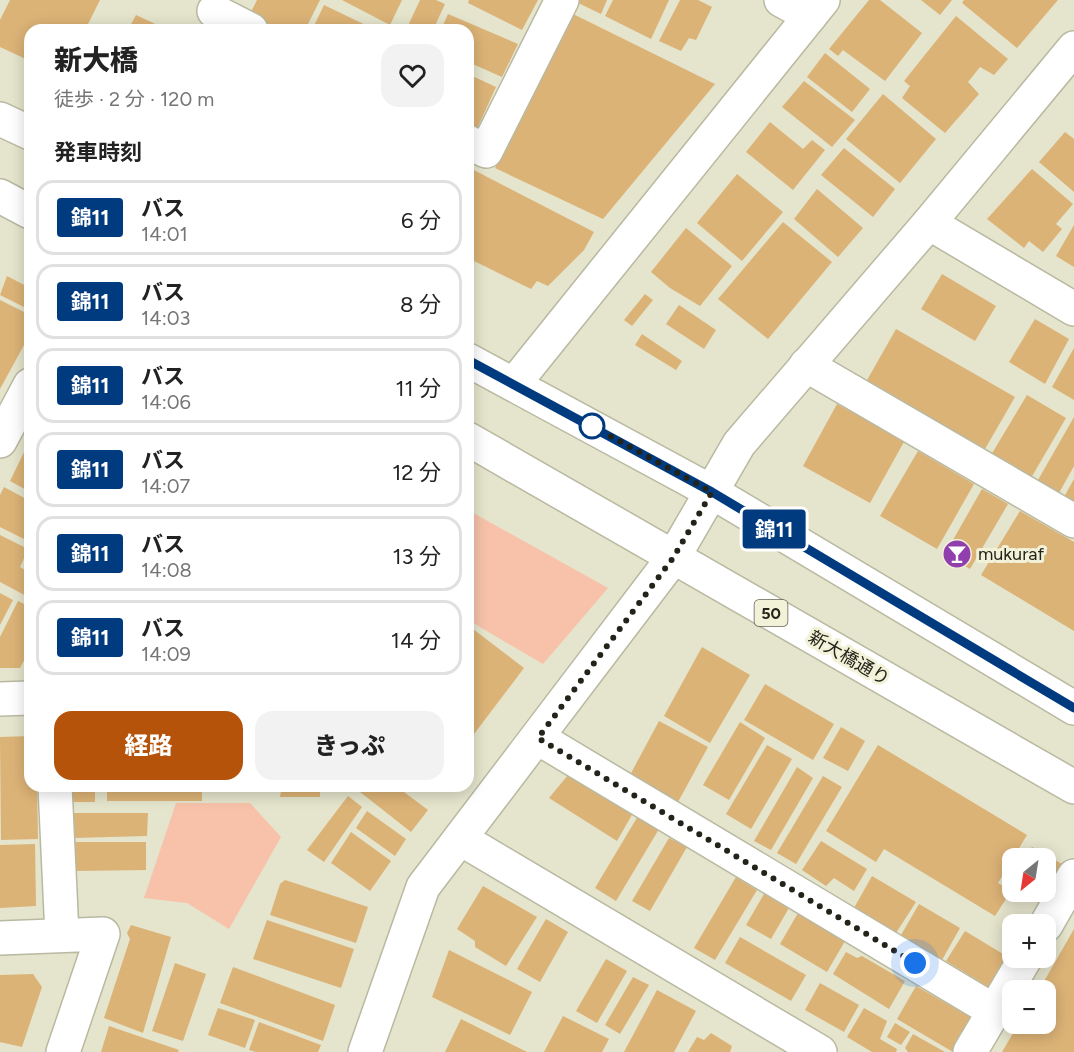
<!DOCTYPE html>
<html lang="ja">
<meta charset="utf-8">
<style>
body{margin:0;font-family:Figtree,"Noto Sans JP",sans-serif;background:#f2f2f2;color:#222;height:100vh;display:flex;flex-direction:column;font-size:22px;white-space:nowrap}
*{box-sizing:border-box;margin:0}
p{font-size:20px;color:#767676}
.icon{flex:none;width:33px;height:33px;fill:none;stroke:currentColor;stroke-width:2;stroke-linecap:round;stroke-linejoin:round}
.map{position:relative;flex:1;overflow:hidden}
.sheet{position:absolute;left:24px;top:24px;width:450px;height:768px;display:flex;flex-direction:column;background:#fff;border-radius:18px;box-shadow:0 3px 15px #0003}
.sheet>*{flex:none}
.badge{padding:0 12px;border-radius:4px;font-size:21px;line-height:39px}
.needle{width:39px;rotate:210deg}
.fabs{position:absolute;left:1002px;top:848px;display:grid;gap:12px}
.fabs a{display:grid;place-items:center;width:54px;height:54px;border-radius:12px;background:#fff;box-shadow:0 3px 15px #0003;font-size:30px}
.you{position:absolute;width:30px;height:30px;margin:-15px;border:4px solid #fff;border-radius:50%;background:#1a73e8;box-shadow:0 0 0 9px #1a73e833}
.map>.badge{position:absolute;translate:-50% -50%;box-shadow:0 0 0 3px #fff}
h2{padding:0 30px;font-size:22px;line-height:54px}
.round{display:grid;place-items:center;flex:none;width:63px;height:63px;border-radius:18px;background:#f2f2f2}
.summary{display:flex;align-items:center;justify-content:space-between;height:102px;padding:0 30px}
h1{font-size:28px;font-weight:800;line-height:45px}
.primary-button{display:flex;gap:12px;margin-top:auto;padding:12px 30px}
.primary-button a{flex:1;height:69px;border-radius:18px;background:#b45309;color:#fff;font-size:24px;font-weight:800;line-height:69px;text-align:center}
.primary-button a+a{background:#f2f2f2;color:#222}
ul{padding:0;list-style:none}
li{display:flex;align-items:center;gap:18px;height:75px;margin:0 12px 9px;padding:0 18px;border:3px solid #e0e0e0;border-radius:18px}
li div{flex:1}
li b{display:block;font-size:22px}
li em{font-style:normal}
li .badge{min-width:66px;font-weight:700;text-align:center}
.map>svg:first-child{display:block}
</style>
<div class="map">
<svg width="1074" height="1052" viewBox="0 0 1074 1052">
<rect width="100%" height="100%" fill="#e5e4cc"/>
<g fill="#f7c2a9">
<polygon points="468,510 608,588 543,664 468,620"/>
<polygon points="176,803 250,803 281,837 229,929 187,903 144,898"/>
</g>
<g fill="#dcb377">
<polygon points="10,0 100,0 85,30 30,30 30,61 0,47 0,20"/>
<polygon points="257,0 320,0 305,30 280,30 250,14"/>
<polygon points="342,0 402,0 390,25"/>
<polygon points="420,0 436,0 445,4 433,30 406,30"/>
<polygon points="469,0 538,0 522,30 468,3"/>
<polygon points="572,0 607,0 601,14"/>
<polygon points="613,0 669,0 651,39 605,16"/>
<polygon points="680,0 698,0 712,7 696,40 689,38 681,51 659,41"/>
<polygon points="869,0 880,0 922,33 885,81 843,50 838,56 829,49"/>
<polygon points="921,0 952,0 940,15"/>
<polygon points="964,0 1058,0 1017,48 962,3"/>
<polygon points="324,5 376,30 312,30"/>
<polygon points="569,12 715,84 603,219 495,168"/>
<polygon points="448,14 518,44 502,77 468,62 468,30 441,30"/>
<polygon points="136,15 164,28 163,30 128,30"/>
<polygon points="956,16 1008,59 994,75 980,67 968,82 979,94 945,133 902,98 910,86 904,81"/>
<polygon points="825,53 870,89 852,112 807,77"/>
<polygon points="468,74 496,87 476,131 468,128"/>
<polygon points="804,81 855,120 832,147 782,107"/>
<polygon points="883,94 936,139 900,183 846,139"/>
<polygon points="770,122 803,149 812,140 825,150 793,190 746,152"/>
<polygon points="1065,132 1074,139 1074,192 1039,162"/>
<polygon points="844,148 895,189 873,217 821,175"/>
<polygon points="468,167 594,232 584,250 548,286 537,281 531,289 468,258"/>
<polygon points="1032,169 1073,204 1056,224 1062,229 1043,252 1029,241 1024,248 987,219"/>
<polygon points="737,174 783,212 742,261 697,223"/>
<polygon points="817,189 863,228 838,257 794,219"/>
<polygon points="783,222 832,262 768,339 718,299"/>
<polygon points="1074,225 1074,267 1056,256"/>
<polygon points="686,228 732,266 700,306 670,288 651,272"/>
<polygon points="942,274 996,306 975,341 921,309"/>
<polygon points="7,276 30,288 30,310 0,295"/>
<polygon points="645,294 653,300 632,326 624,320"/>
<polygon points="0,300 30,315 30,334 0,389"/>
<polygon points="679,305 716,330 704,349 666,324"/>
<polygon points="1035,319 1069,339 1045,384 1009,362"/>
<polygon points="896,329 1015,397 985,449 866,382"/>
<polygon points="642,334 682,361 676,370 635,345"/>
<polygon points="1074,348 1074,400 1052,387"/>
<polygon points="1027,395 1066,418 1031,478 991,455"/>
<polygon points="837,404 905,440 870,503 803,466"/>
<polygon points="1074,417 1074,466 1059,493 1038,480"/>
<polygon points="30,440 30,492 10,481"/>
<polygon points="918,451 974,484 937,549 880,516"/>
<polygon points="1074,479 1074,503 1064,497"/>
<polygon points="4,487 30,501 30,542 0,527 0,495"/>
<polygon points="982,489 1008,504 970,569 945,554"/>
<polygon points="1020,511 1074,542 1074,631 981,575"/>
<polygon points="0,535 28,549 20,567 30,573 30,598 0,582"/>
<polygon points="0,593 13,600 0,625"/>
<polygon points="18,601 30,607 30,649 20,668 0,668 0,637"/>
<polygon points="473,629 524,668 468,742 468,636"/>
<polygon points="702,647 750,675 710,743 664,716"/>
<polygon points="765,684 834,724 813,760 744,720"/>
<polygon points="659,721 708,747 678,802 630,775"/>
<polygon points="740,722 765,738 729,800 703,785"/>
<polygon points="841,727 865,741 848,771 823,758"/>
<polygon points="30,736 30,786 37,786 38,839 1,840 0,737"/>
<polygon points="767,745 792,759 751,829 726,814"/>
<polygon points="878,745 1027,835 998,883 1011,891 995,916 884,849 876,862 826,831"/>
<polygon points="797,767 813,778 771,850 754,841"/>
<polygon points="568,775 633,813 617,841 549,798"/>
<polygon points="823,776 842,787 796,864 777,853"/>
<rect x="73" y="786" width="22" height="16"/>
<rect x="107" y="786" width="95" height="15"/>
<polygon points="210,786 320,786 320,797 280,797 281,791 210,791"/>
<polygon points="357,786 396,786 428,810 411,832 355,788"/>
<polygon points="348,796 362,807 324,862 307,850"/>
<polygon points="367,811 406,839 395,856 356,828"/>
<polygon points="73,813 148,813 147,836 74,838"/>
<polygon points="638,816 659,829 616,901 595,888"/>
<polygon points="351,832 391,861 370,891 331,863"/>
<polygon points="669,838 687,847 650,911 632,901"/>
<polygon points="821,841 867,869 854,891 834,878 826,886 802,870"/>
<polygon points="75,842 146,842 146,870 76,871"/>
<polygon points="35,844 36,906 0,908 0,845"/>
<polygon points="1032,847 1062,864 1040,901 1024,891 1046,891 1046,858 1025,858"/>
<polygon points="872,876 916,902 896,933 854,908"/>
<polygon points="736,877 757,890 715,960 694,948"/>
<polygon points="285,880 368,907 356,943 270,915 280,884"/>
<polygon points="483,886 537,917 506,966 475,947 475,941 457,929"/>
<polygon points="764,894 789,908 771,939 746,925"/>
<polygon points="919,904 960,928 942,960 901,935"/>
<polygon points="798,913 845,941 827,972 780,944"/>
<polygon points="546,919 568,932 540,982 517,969"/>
<polygon points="267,920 354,949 341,988 253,959"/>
<polygon points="131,925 171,937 143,1033 104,1018 130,939 127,933"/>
<polygon points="1074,929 1074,1052 1002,1052 1019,1023 1046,1023 1046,990 1039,990"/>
<polygon points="965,931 1008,957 990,988 946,961"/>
<polygon points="740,937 806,975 791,1001 725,963"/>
<polygon points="449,950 532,992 510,1035 432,997"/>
<polygon points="846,952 857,958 862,956 905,981 889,1009 833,974"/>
<polygon points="606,959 627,971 597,1023 576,1011"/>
<polygon points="175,963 206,974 183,1041 152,1031"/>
<polygon points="233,967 335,1005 323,1041 220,1003"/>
<polygon points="33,974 42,987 22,1047 0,1042 0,975"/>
<polygon points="633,977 649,985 620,1034 605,1025"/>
<polygon points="820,983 859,1005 844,1032 805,1010"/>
<polygon points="916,986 972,1018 953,1052 897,1019"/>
<polygon points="657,990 696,1011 674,1052 624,1052"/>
<polygon points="218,1008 255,1020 245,1048 208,1035"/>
<polygon points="864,1008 887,1021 880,1039 897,1049 896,1052 872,1052 847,1037"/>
<polygon points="563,1016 609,1039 602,1052 544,1052"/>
<polygon points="461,1019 527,1052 445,1052"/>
<polygon points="259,1022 321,1045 318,1052 256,1052 249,1050"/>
<polygon points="895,1023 910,1032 901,1045 887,1037"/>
<polygon points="109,1026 179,1050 178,1052 101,1052"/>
<polygon points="711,1033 732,1046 730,1052 688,1052 697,1037 704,1040"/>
<polygon points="913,1034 945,1052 908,1052 905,1048"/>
</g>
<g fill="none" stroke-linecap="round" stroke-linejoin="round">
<g stroke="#b9b9a2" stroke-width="36">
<g id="minor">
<polyline points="781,0 810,16"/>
<polyline points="214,11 251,30"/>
<polyline points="468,142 486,151 562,0"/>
<polyline points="929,223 1074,309"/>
<polyline points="806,365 1074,521"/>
<polyline points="514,384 823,0"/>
<polyline points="0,441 30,385"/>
<polyline points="0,699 30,698"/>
<polyline points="538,738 994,1011"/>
<polyline points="55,786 62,935"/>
<polyline points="461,839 820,1052"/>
<polyline points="1046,925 1074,876"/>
<polyline points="0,938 103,934 63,1052"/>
<polyline points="365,1052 423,887 673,558 739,444 929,223 1074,48"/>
<polyline points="970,1052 1026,957"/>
</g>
</g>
<g stroke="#b9b9a2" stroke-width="36">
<g id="major">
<polyline points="0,119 30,133"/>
<polyline points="0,196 30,212"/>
<polyline points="468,360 712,492 1074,708"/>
<polyline points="468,439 1074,787"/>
</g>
</g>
<use href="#minor" stroke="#fff" stroke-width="33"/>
<use href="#major" stroke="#fff" stroke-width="33"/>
</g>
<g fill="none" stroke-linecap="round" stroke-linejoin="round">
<g stroke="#fff" stroke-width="14">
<polyline id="line" points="468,360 712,492 1074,708"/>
</g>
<use href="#line" stroke="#003b80" stroke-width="9"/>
<polyline stroke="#23231a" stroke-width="6" stroke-dasharray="0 10.8" points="592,426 712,492 673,558 538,738 915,963"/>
</g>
<defs>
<g id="bar-disc" transform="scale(1.5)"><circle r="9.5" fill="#913fad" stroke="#f2f2d9"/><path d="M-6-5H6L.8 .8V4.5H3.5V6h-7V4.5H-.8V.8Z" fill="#fff"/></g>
</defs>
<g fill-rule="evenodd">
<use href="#bar-disc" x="957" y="554"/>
</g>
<circle fill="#fff" stroke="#003b80" stroke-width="3" cx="592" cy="426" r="12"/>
<g text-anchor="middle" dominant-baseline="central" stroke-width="6" stroke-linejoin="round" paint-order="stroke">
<rect fill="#f2f2d9" stroke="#616153" stroke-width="1.5" x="754.5" y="600" width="33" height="26" rx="4.5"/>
<g font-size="16" font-weight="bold" fill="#23231a">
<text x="771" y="613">50</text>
</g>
<g font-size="18" fill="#23231a" stroke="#f2f2d9" text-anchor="start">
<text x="978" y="554">mukuraf</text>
</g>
<g font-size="18" fill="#23231a" stroke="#f2f2d9">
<text transform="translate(849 658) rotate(30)">新大橋通り</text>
</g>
</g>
</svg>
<div class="fabs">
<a><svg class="needle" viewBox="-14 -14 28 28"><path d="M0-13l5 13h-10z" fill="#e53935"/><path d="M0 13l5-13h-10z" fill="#767676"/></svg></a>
<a>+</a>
<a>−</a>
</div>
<div class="you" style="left:915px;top:963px"></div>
<b class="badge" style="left:774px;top:529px;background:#003b80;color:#fff">錦11</b>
<section class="sheet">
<div class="summary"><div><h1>新大橋</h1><p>徒歩 · 2 分 · 120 m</p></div><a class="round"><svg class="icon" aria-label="heart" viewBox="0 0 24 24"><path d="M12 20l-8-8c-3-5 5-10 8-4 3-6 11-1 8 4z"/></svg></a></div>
<h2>発車時刻</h2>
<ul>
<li><span class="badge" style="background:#003b80;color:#fff">錦11</span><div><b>バス</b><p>14:01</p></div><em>6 分</em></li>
<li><span class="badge" style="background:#003b80;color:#fff">錦11</span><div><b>バス</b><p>14:03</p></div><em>8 分</em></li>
<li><span class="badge" style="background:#003b80;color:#fff">錦11</span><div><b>バス</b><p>14:06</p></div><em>11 分</em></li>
<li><span class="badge" style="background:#003b80;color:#fff">錦11</span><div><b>バス</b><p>14:07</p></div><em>12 分</em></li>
<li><span class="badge" style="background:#003b80;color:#fff">錦11</span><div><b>バス</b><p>14:08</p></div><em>13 分</em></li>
<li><span class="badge" style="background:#003b80;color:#fff">錦11</span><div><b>バス</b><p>14:09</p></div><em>14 分</em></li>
</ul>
<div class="primary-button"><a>経路</a><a>きっぷ</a></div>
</section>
</div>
